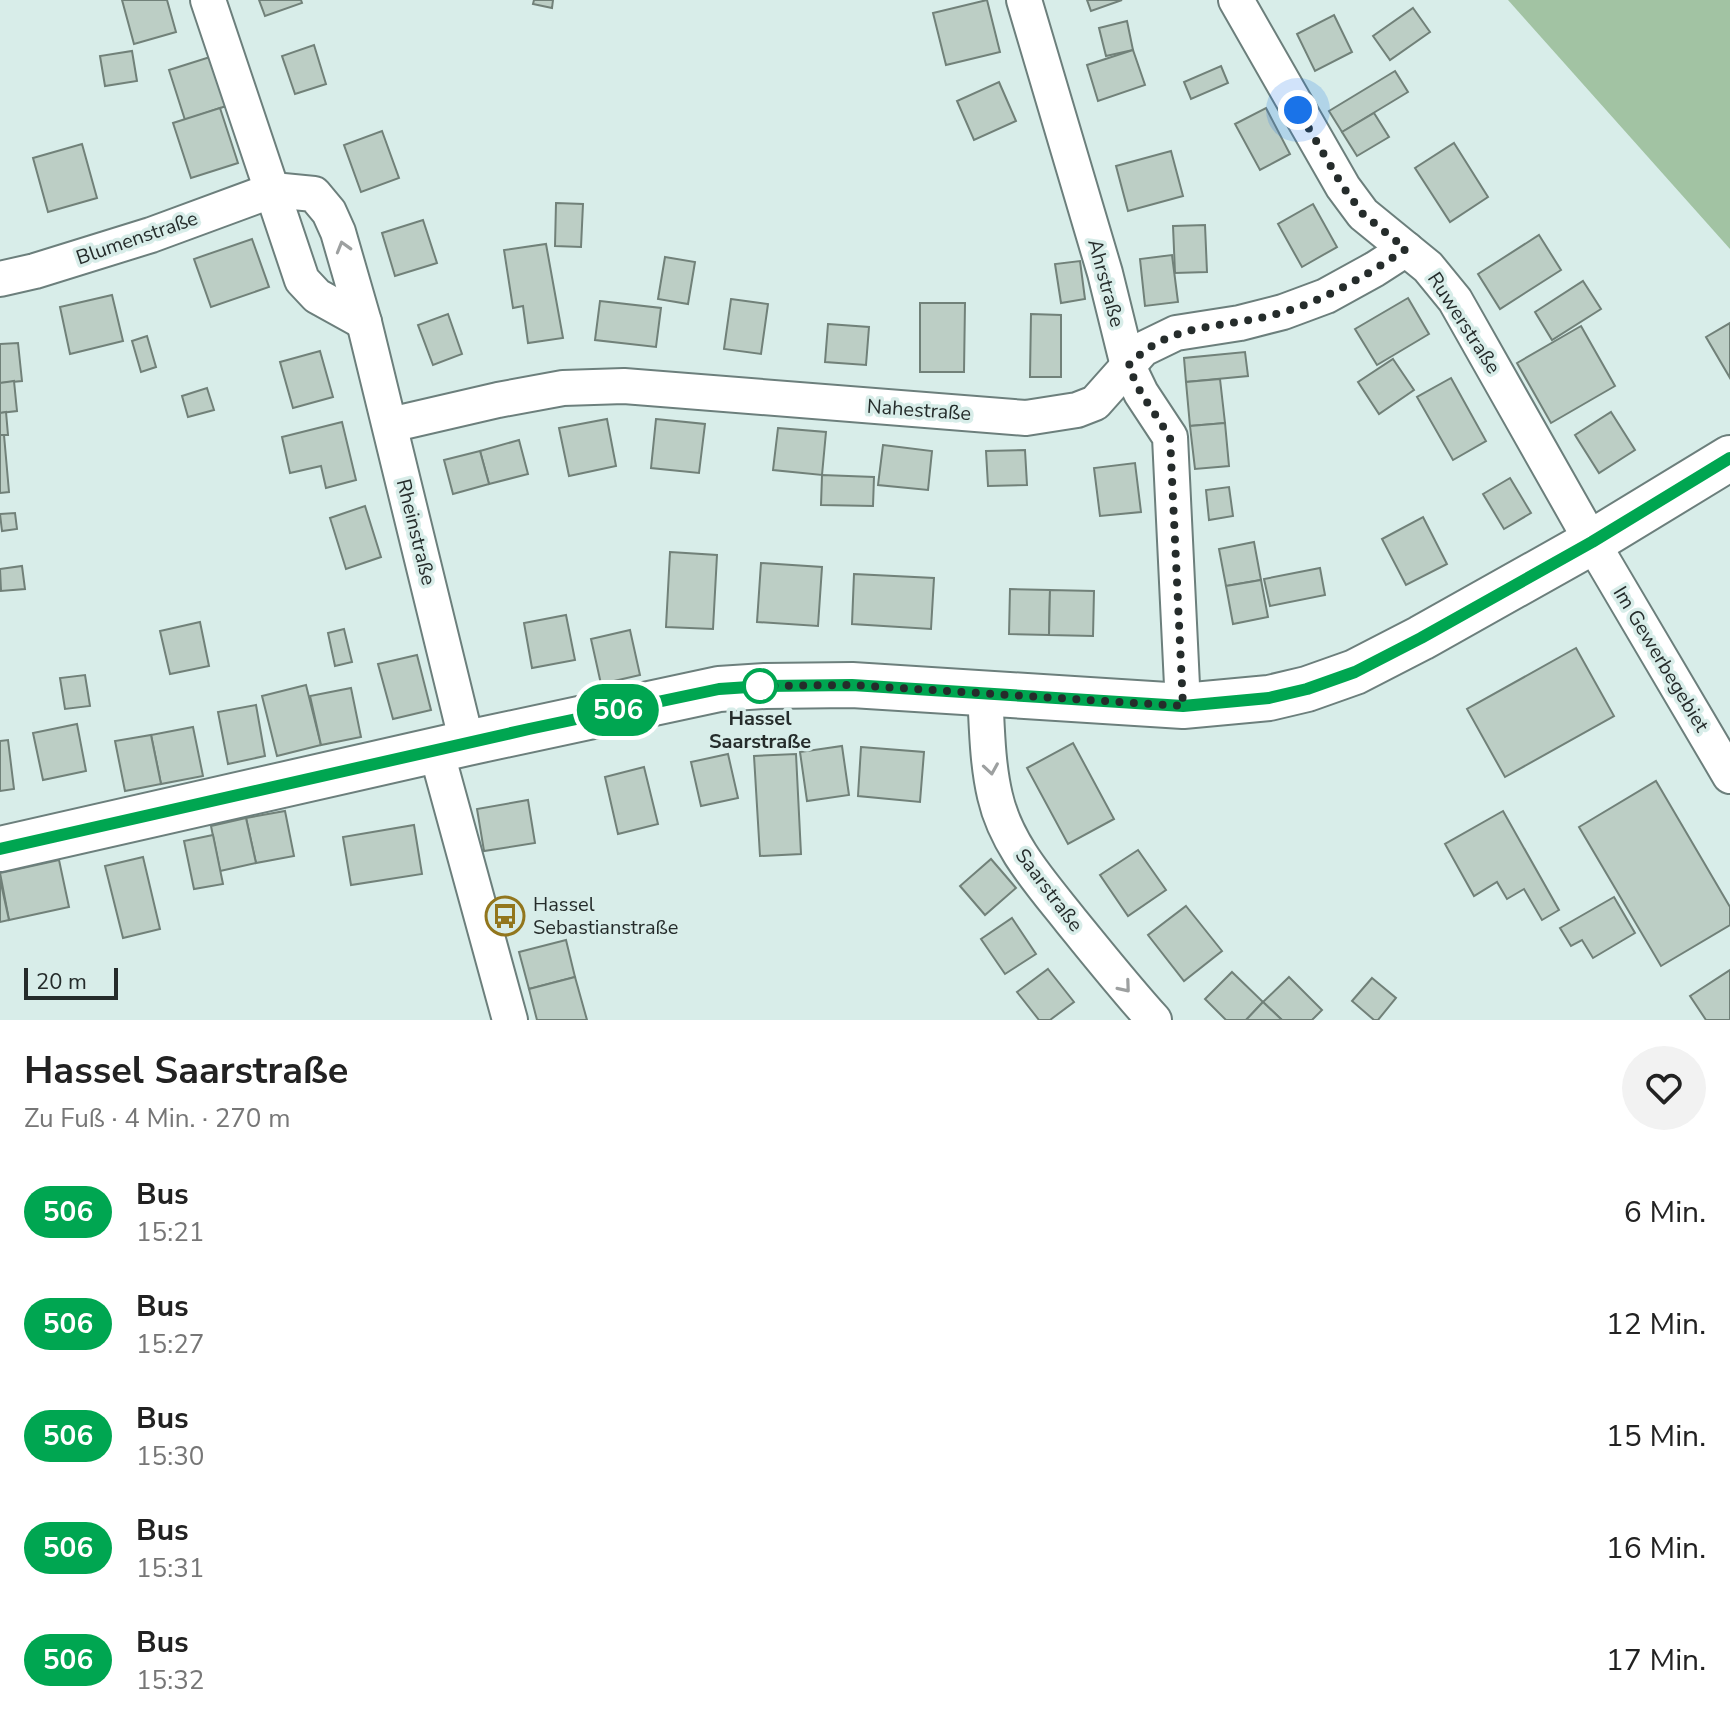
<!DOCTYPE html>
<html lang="de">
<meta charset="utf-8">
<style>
body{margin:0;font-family:"Nunito Sans",sans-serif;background:#f2f2f2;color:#222;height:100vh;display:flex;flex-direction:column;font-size:30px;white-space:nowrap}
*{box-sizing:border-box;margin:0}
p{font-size:26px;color:#767676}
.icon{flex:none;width:44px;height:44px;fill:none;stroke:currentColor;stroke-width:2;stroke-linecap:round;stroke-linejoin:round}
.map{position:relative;height:1020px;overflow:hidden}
.side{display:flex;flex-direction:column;background:#fff;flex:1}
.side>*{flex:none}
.badge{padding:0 16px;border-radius:26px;font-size:28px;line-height:52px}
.scale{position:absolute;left:24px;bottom:20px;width:94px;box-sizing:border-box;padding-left:8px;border:4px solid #252c2b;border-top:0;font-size:22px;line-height:28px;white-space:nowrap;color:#252c2b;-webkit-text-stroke:6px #d8ede9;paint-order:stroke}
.you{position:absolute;width:40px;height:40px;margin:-20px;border:6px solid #fff;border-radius:50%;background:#1a73e8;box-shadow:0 0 0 12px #1a73e833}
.map>.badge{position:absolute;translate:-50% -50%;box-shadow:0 0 0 4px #fff}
.round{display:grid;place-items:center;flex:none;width:84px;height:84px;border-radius:42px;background:#f2f2f2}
.overview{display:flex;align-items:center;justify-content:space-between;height:136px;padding:0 24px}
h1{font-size:38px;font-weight:700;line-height:60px}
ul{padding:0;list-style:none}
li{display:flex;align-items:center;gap:24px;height:112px;padding:0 24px}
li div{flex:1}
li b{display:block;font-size:30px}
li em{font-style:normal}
li .badge{min-width:88px;font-weight:700;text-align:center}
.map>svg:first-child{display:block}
</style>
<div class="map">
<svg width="1730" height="1020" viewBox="0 0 1730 1020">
<rect width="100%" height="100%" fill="#d8ede9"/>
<polygon fill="#a2c3a3" points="1508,0 1730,0 1730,249"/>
<g fill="#bccec5" stroke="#718179" stroke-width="2">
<polygon points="122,0 167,0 176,32 134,44"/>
<polygon points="259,0 301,0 302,3 265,16"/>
<polygon points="534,0 553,0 552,8 533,4"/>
<polygon points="987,0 1000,52 946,65 933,13"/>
<polygon points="1087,0 1122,0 1091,11"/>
<polygon points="1413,8 1430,32 1390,60 1373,36"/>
<polygon points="1334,15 1352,52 1315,71 1297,34"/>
<polygon points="1127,21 1133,50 1106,56 1099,28"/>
<polygon points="314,45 326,84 295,94 282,56"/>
<polygon points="1133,50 1145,85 1098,101 1087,65"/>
<polygon points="132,51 137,81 105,86 100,56"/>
<polygon points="210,57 226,106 185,120 169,70"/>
<polygon points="1221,66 1228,83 1191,99 1184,82"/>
<polygon points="1395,71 1408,92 1342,132 1329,111"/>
<polygon points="999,82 1016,121 974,140 957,101"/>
<polygon points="220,108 238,163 191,178 173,123"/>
<polygon points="1266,108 1290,154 1260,170 1235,124"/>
<polygon points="1374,113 1389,137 1357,156 1342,132"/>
<polygon points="382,131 399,178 361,192 344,145"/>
<polygon points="1454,143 1488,197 1450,222 1415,168"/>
<polygon points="82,144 97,198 48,212 33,158"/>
<polygon points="1171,151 1183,196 1128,211 1116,166"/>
<polygon points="556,203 583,204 581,247 555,246"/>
<polygon points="1313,204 1337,247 1302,267 1278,224"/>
<polygon points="423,220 437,263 395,276 382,233"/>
<polygon points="1205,225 1207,272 1175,273 1173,226"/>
<polygon points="1539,235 1561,270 1500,309 1478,274"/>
<polygon points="252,239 269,287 211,307 194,259"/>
<polygon points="546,244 563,338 528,343 523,306 513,308 504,250"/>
<polygon points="1172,255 1178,302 1145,306 1140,259"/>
<polygon points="665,257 695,262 688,304 658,299"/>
<polygon points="1080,261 1085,299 1061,303 1055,264"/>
<polygon points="1583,281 1601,309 1552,340 1535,312"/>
<polygon points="112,295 123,341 70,354 60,307"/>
<polygon points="1408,298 1429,334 1377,365 1355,329"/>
<polygon points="731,299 768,304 761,354 724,349"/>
<polygon points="600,301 661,308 656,347 595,340"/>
<polygon points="920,303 965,303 964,372 920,372"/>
<polygon points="448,314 462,354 433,365 418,325"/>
<polygon points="1031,314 1061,315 1061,377 1030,377"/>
<polygon points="1730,323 1730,378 1706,337"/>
<polygon points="828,324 869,327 866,365 825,362"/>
<polygon points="1581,326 1615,386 1551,423 1517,363"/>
<polygon points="147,336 156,367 141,372 132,341"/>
<polygon points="18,343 22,381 0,383 0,344"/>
<polygon points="320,351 333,397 293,408 280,362"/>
<polygon points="1245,352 1248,376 1186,382 1184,358"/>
<polygon points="1393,359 1414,390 1379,414 1358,382"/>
<polygon points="1451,378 1486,441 1453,460 1417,397"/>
<polygon points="1220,379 1225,423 1190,426 1186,382"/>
<polygon points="14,381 17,411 0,413 0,383"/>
<polygon points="207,388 214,410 188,417 182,396"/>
<polygon points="6,412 8,435 0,435 0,413"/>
<polygon points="1611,412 1635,450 1599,473 1575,435"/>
<polygon points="607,419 616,466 569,476 559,428"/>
<polygon points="656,419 705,424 699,473 651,468"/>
<polygon points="342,422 356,480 326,488 321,466 290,473 282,437"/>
<polygon points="1225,423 1229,466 1195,469 1190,426"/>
<polygon points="778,428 826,432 822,475 773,470"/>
<polygon points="0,435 4,435 9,492 0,493"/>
<polygon points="519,440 528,474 489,484 480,451"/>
<polygon points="883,445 932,451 928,490 878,485"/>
<polygon points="1025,450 1027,485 988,486 986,451"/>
<polygon points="480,451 489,484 453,494 444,460"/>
<polygon points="1135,463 1141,512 1100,516 1094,468"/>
<polygon points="822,475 874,477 873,506 821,505"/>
<polygon points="1510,478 1531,513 1504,529 1483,494"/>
<polygon points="1229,487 1233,516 1209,520 1206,490"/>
<polygon points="365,506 381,557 346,569 330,518"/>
<polygon points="15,513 17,529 2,531 0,514"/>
<polygon points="1423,517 1447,564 1406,585 1382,539"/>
<polygon points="1254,542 1261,580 1226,586 1219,549"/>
<polygon points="670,552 717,555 713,629 666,627"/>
<polygon points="761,563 822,567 818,626 757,622"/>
<polygon points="22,566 25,589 1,591 0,569"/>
<polygon points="1320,568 1325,595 1270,606 1264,579"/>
<polygon points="854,574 934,578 931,629 852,624"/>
<polygon points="1261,580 1268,617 1233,624 1226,586"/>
<polygon points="1010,589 1050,590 1049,635 1009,634"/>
<polygon points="1050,590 1094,591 1093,636 1049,635"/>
<polygon points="566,615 575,660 532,668 524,623"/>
<polygon points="200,622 209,666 170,674 160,631"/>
<polygon points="344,629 352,662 335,666 328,633"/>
<polygon points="630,630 640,675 601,684 591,639"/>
<polygon points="1576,648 1614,716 1505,777 1467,709"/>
<polygon points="417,655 431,710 393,719 378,664"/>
<polygon points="85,675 90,706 65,709 60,678"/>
<polygon points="306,685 321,745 277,756 262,696"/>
<polygon points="351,688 361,737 321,745 310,696"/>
<polygon points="256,705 265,756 228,764 218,712"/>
<polygon points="77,724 86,771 43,780 33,733"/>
<polygon points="193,727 203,776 161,784 151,735"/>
<polygon points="151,735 161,784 125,791 115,741"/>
<polygon points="8,740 14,789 0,791 0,741"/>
<polygon points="1073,743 1114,819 1068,844 1027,768"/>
<polygon points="842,746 849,795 807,801 800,752"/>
<polygon points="861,747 924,752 920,802 858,796"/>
<polygon points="728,754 738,798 701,806 691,762"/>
<polygon points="796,754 801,854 760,856 754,756"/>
<polygon points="644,767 658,824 618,834 605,777"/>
<polygon points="1656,781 1730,907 1730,925 1661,966 1579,827"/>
<polygon points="528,800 535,843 484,851 477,809"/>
<polygon points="285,811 294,856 256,863 246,818"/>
<polygon points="1503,811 1559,910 1542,920 1524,889 1507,899 1497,882 1474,896 1445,844"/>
<polygon points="246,818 256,863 220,871 211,826"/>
<polygon points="414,825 422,874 351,885 343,837"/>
<polygon points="213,835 223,884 194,889 184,841"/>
<polygon points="1138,850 1166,890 1128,916 1100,875"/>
<polygon points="143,857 160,929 123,938 105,866"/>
<polygon points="991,859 1016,888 985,915 960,886"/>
<polygon points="59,860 69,907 9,920 0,873"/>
<polygon points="0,879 9,920 0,922"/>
<polygon points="1614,897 1635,933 1593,958 1582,940 1571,946 1560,928"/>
<polygon points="1186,906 1222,951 1184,981 1148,935"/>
<polygon points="1012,918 1036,954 1005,974 981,939"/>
<polygon points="566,940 575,977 529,989 519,952"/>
<polygon points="1048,969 1074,1002 1050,1020 1039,1020 1017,992"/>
<polygon points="1730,970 1730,1020 1706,1020 1690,996"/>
<polygon points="1232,972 1263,1002 1246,1020 1226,1020 1205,999"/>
<polygon points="575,977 587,1020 537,1020 529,989"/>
<polygon points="1289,977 1322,1010 1312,1020 1282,1020 1263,1002"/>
<polygon points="1372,978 1396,998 1378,1020 1374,1020 1352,1001"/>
<polygon points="1263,1002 1282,1020 1246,1020"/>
</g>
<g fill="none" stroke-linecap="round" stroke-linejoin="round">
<g stroke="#6c7f7c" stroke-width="38">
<g id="street">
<polyline points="208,0 302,280 317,296 364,322"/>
<polyline points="1024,0 1105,273 1128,366 1141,393 1170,437 1183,706"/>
<polyline points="1236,0 1343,187 1363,214 1428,267 1455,300 1592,542 1730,776"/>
<polyline points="0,279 35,271 151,235 273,190 314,194 329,212 338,232 364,322 467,743"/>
<polyline points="390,425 498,400 563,388 624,386 1026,418 1077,410 1095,403 1143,349 1176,333 1240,323 1283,312 1326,296 1375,269 1406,249"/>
<path d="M985,692C987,726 987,762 995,796C1006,845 1041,883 1071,921C1098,954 1125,988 1154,1020"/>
<polyline points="436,750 510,1020"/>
</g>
</g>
<g stroke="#6c7f7c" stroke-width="48">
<polyline id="secondary" points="0,849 467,743 719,689 765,686 852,685 1183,706 1269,698 1307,689 1355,672 1421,638 1592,542 1730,458"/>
</g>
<use href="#street" stroke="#fff" stroke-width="34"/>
<use href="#secondary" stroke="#fff" stroke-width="44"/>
</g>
<defs><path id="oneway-chevron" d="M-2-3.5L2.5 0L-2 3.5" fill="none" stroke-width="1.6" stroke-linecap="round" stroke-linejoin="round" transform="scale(2)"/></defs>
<g stroke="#9da0a0">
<use href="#oneway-chevron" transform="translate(343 247) rotate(-106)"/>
<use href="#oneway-chevron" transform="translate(991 769) rotate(81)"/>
<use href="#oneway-chevron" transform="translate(1125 987) rotate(50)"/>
</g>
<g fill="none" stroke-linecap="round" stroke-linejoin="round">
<g stroke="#fff" stroke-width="18">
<polyline id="line" points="0,849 529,729 719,689 765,686 852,685 1183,706 1269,698 1307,689 1355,672 1421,638 1592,542 1730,458"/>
</g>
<use href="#line" stroke="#00a651" stroke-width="12"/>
<path stroke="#252c2b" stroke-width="8" stroke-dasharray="0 14.4" d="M760,686L852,685L1183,706L1170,437L1141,393L1128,366C1169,321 1225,329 1280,313C1326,300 1367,275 1406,249L1363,214L1343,187L1298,110"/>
</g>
<defs>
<g id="bus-ring" transform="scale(2)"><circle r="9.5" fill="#d8ede9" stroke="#92761d" stroke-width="1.5"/><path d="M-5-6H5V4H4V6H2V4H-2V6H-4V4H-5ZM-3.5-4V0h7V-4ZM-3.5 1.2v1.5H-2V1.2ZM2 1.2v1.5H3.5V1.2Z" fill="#92761d"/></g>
</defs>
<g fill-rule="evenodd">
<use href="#bus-ring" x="505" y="916"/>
</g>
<circle fill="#fff" stroke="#00a651" stroke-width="4" cx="760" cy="686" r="16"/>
<g text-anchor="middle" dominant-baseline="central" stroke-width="7" stroke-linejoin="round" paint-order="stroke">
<g font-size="20" fill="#252c2b" stroke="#d8ede9">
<text transform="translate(137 238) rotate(-19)">Blumenstraße</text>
<text transform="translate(1106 283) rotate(75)">Ahrstraße</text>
<text transform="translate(1464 323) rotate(57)">Ruwerstraße</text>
<text transform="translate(919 410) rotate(4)">Nahestraße</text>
<text transform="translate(416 532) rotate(76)">Rheinstraße</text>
<text transform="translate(1661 659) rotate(59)">Im Gewerbegebiet</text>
<text transform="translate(1049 890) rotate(53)">Saarstraße</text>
</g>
<g font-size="20" font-weight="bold" fill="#252c2b" stroke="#d8ede9">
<text x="760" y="718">Hassel<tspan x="760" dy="23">Saarstraße</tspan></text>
</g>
<g font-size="20" fill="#252c2b" stroke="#d8ede9" text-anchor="start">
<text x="533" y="904">Hassel<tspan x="533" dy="23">Sebastianstraße</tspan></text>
</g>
</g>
</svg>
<div class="scale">20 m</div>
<div class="you" style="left:1298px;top:110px"></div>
<b class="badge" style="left:618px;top:710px;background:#00a651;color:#fff">506</b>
</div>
<section class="side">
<div class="overview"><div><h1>Hassel Saarstraße</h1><p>Zu Fuß · 4 Min. · 270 m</p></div><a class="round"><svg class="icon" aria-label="heart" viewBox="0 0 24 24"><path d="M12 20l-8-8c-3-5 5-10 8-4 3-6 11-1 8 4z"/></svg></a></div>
<ul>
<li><span class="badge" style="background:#00a651;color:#fff">506</span><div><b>Bus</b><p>15:21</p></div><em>6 Min.</em></li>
<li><span class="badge" style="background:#00a651;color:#fff">506</span><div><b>Bus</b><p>15:27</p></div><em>12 Min.</em></li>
<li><span class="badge" style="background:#00a651;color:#fff">506</span><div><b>Bus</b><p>15:30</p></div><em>15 Min.</em></li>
<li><span class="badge" style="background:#00a651;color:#fff">506</span><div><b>Bus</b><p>15:31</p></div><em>16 Min.</em></li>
<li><span class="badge" style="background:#00a651;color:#fff">506</span><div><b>Bus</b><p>15:32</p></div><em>17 Min.</em></li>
</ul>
</section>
